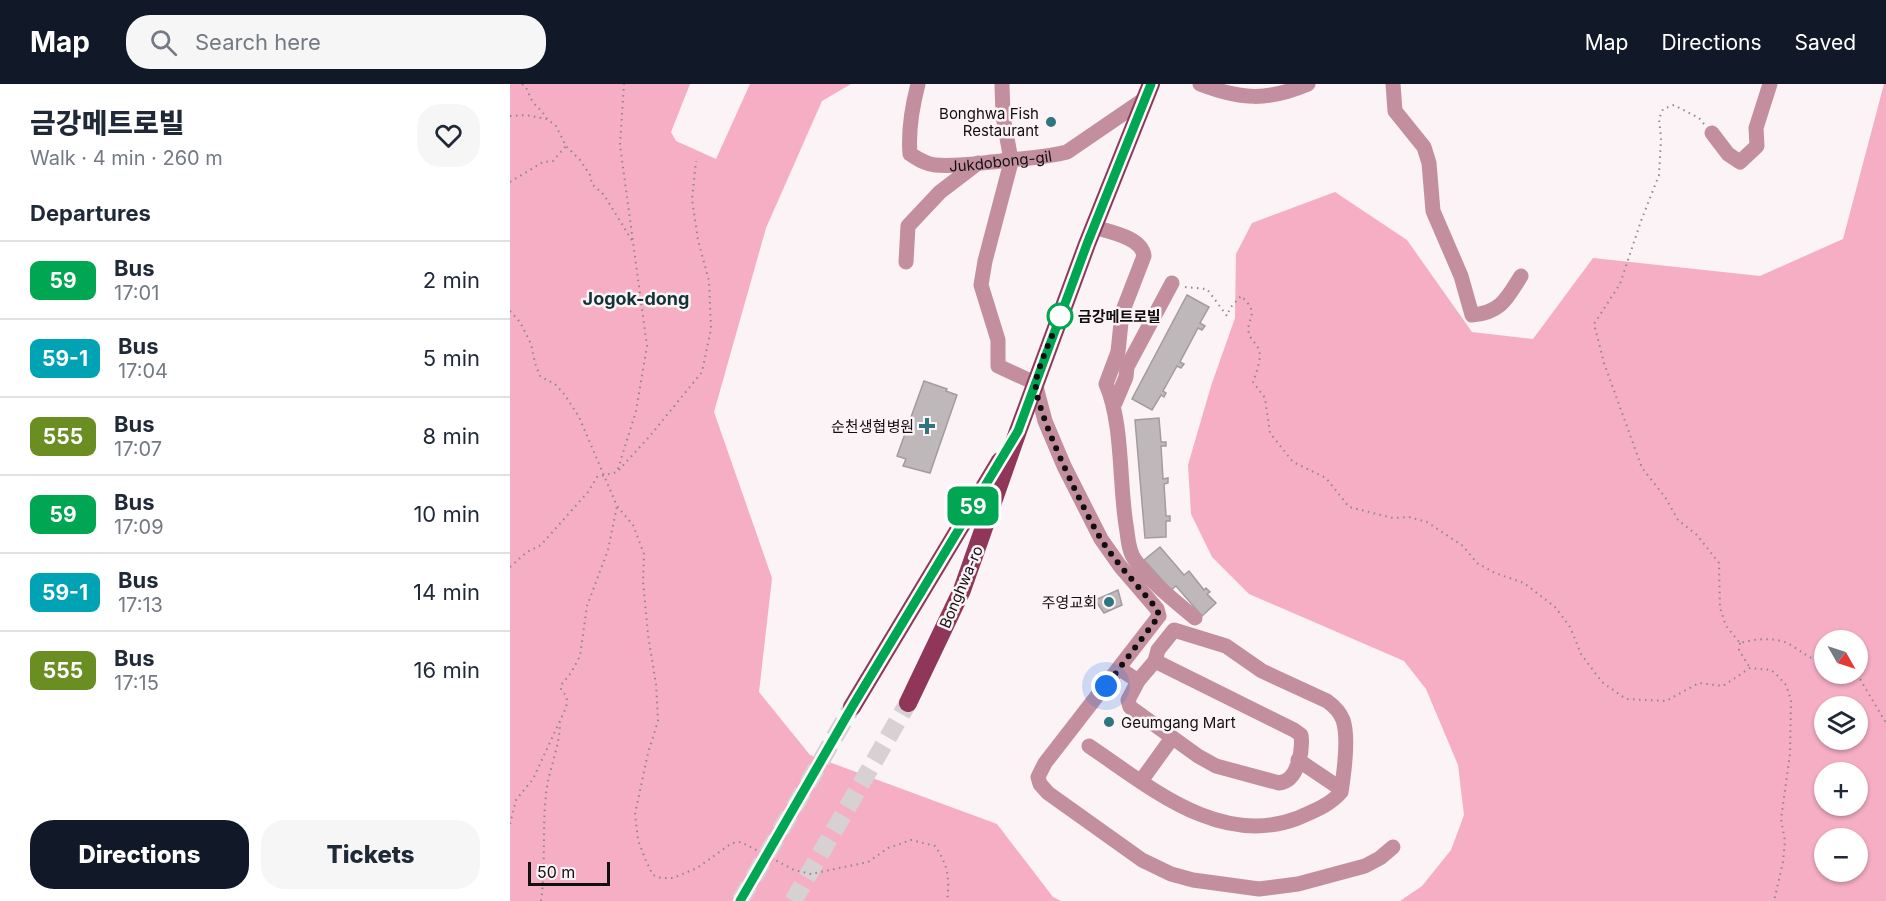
<!DOCTYPE html>
<meta charset="utf-8">
<style>
body{margin:0;font-family:Inter,"Noto Sans KR",sans-serif;background:#f6f6f7;color:#1f2937;height:100vh;display:flex;flex-direction:column;font-size:22px;white-space:nowrap}
*{box-sizing:border-box;margin:0}
p{font-size:20px;color:#747a83}
.icon{flex:none;width:33px;height:33px;fill:none;stroke:currentColor;stroke-width:2;stroke-linecap:round;stroke-linejoin:round}
.map{position:relative;flex:1;overflow:hidden}
.drawer{display:flex;flex-direction:column;background:#fff;width:510px}
.drawer>*{flex:none}
.badge{padding:0 12px;border-radius:9px;font-size:21px;line-height:39px}
.needle{width:39px;rotate:129deg}
.buttons{position:absolute;left:1304px;top:546px;display:grid;gap:12px}
.buttons a{display:grid;place-items:center;width:54px;height:54px;border-radius:50%;background:#fff;box-shadow:0 2px 4px #0004;font-size:30px}
.scale{position:absolute;left:18px;bottom:15px;width:82px;box-sizing:border-box;padding-left:6px;border:3px solid #120f10;border-top:0;font-size:16px;line-height:21px;white-space:nowrap;color:#120f10;-webkit-text-stroke:4px #fbf3f5;paint-order:stroke}
.you{position:absolute;width:30px;height:30px;margin:-15px;border:4px solid #fff;border-radius:50%;background:#1a73e8;box-shadow:0 0 0 9px #1a73e833}
.map>.badge{position:absolute;translate:-50% -50%;box-shadow:0 0 0 3px #fff}
h2{padding:0 30px;font-size:22px;line-height:54px}
.round{display:grid;place-items:center;flex:none;width:63px;height:63px;border-radius:24px;background:#f6f6f7}
.head{display:flex;align-items:center;justify-content:space-between;height:102px;padding:0 30px}
h1{font-size:28px;font-weight:800;line-height:45px}
.action{display:flex;gap:12px;margin-top:auto;padding:12px 30px}
.action a{flex:1;height:69px;border-radius:24px;background:#111827;color:#fff;font-size:24px;font-weight:800;line-height:69px;text-align:center}
.action a+a{background:#f6f6f7;color:#1f2937}
ul{padding:0;list-style:none}
li{display:flex;align-items:center;gap:18px;height:78px;padding:0 30px;border-top:2px solid #e0e1e3}
li div{flex:1}
li b{display:block;font-size:22px}
li em{font-style:normal}
li .badge{min-width:66px;font-weight:700;text-align:center}
header{display:flex;align-items:center;gap:36px;box-sizing:border-box;height:84px;padding:0 30px;background:#111827;color:#fff}
header strong{font-size:28px}
nav{display:flex;gap:33px;margin-inline-start:auto;font-size:21px}
.search{width:420px;height:54px;background:#f6f6f7;display:flex;align-items:center;gap:15px;box-sizing:border-box;padding:0 21px;border-radius:24px;color:#747a83;font-size:22px}
main{display:flex;flex:1;min-height:0}
.map>svg:first-child{display:block}
</style>
<header>
<strong>Map</strong>
<div class="search"><svg class="icon" aria-label="search" viewBox="0 0 24 24"><circle cx="10" cy="10" r="6"/><path d="M15 15l6 6"/></svg>Search here</div>
<nav><a>Map</a><a>Directions</a><a>Saved</a></nav>
</header>
<main>
<section class="drawer">
<div class="head"><div><h1>금강메트로빌</h1><p>Walk · 4 min · 260 m</p></div><a class="round"><svg class="icon" aria-label="heart" viewBox="0 0 24 24"><path d="M12 20l-8-8c-3-5 5-10 8-4 3-6 11-1 8 4z"/></svg></a></div>
<h2>Departures</h2>
<ul>
<li><span class="badge" style="background:#00a651;color:#fff">59</span><div><b>Bus</b><p>17:01</p></div><em>2 min</em></li>
<li><span class="badge" style="background:#00a3b4;color:#fff">59-1</span><div><b>Bus</b><p>17:04</p></div><em>5 min</em></li>
<li><span class="badge" style="background:#6b8e23;color:#fff">555</span><div><b>Bus</b><p>17:07</p></div><em>8 min</em></li>
<li><span class="badge" style="background:#00a651;color:#fff">59</span><div><b>Bus</b><p>17:09</p></div><em>10 min</em></li>
<li><span class="badge" style="background:#00a3b4;color:#fff">59-1</span><div><b>Bus</b><p>17:13</p></div><em>14 min</em></li>
<li><span class="badge" style="background:#6b8e23;color:#fff">555</span><div><b>Bus</b><p>17:15</p></div><em>16 min</em></li>
</ul>
<div class="action"><a>Directions</a><a>Tickets</a></div>
</section>
<div class="map">
<svg width="1376" height="817" viewBox="0 0 1376 817">
<rect width="100%" height="100%" fill="#fbf3f5"/>
<g fill="#f5aec4" fill-rule="evenodd">
<polygon points="0,0 180,0 161,48 166,57 206,75 240,0 341,0 312,17 256,144 204,328 262,494 249,608 300,671 487,740 543,813 551,817 0,817"/>
<path d="M1374,0H1376V817H890L912,802L941,766L954,731L948,681L916,605L894,577L739,510L702,473L681,430L678,381L701,302L725,234L726,170L742,139L825,108L897,156L962,248L1023,255L1083,174L1250,192L1333,155ZM1314,556H1347V590H1314ZM1314,622H1347V656H1314ZM1314,688H1347V722H1314ZM1314,754H1347V788H1314Z"/>
</g>
<g fill="#bfb8ba" stroke="#a39c9e" stroke-width="1.5">
<polygon points="677,211 699,223 690,239 695,242 692,246 688,244 670,278 674,280 671,284 667,282 653,307 656,309 654,313 651,311 642,326 622,315"/>
<polygon points="414,297 437,305 436,307 447,311 420,389 393,382 396,375 387,372"/>
<polygon points="649,334 651,358 656,358 656,362 651,362 653,395 658,394 658,399 654,400 656,432 660,432 660,437 656,437 656,453 635,454 625,336"/>
<polygon points="650,463 674,491 679,487 694,506 696,504 700,508 697,510 706,519 692,532 666,502 661,506 634,476"/>
<polygon points="608,506 612,521 594,529 585,516"/>
</g>
<g fill="none" stroke-linecap="round" stroke-linejoin="round">
<g stroke="#d8d1d3" stroke-width="18" stroke-dasharray="18 9" stroke-linecap="butt">
<polyline points="230,817 342,623"/>
<polyline points="283,817 398,619"/>
</g>
<g stroke="#8e888a" stroke-width="2" stroke-dasharray="1.5 4.5" stroke-linecap="butt">
<path d="M12,0C19,5 18,11 23,18C28,25 33,27 37,35"/>
<polyline points="0,32 16,31 37,35 46,42 56,62 70,76 80,91 82,100 94,111 123,158"/>
<path d="M1194,40L1189,34L1164,21L1153,25L1149,35L1151,54L1149,91L1131,137L1110,200L1084,240L1094,279L1132,384L1155,413L1168,436L1187,451L1209,479L1210,524L1216,542L1230,559C1243,555 1264,553 1277,559C1290,566 1300,575 1314,580"/>
<polyline points="0,98 33,78 43,77 56,62"/>
<path d="M675,203L697,205L717,232L720,224L731,212C752,231 735,234 739,250C741,256 747,260 749,266C752,275 746,289 743,298L755,314L760,349L783,378L816,394L839,423L883,434L899,433L917,438L953,462L967,479L985,489L1014,499L1045,523L1060,543L1071,570L1092,598L1116,615L1156,617L1189,599L1213,602L1240,584L1261,586L1266,590L1276,601L1281,616L1280,670L1271,735L1275,757L1273,778L1264,817"/>
<path d="M0,227L10,238L21,260L25,279L30,292L46,301L55,311L69,333L107,422L123,441L134,470L133,497L138,551L146,600L148,637L138,669L125,730L128,756L136,777L143,791L151,794H163L187,784L222,759L231,758L284,786L301,790L358,778L378,764L401,756L425,762C438,781 440,794 437,817"/>
<polyline points="108,385 126,327 137,262 110,61 114,0"/>
<polyline points="0,483 17,468 31,461 78,408 87,393 107,388 139,353 192,288 201,245 199,197 188,156 182,115 186,77"/>
<polyline points="1230,559 1229,566 1240,584"/>
<polyline points="1347,590 1376,639"/>
<path d="M0,740L6,716L23,695L55,626C58,618 58,612 51,606V601L61,589L70,572L77,522L98,466L107,422"/>
<path d="M31,817C36,782 32,746 36,711C38,686 50,664 50,638"/>
</g>
<g stroke="#c38f9f" stroke-width="15">
<path id="s1" d="M408,0C402,23 398,46 400,70C408,75 415,80 425,81C447,83 470,79 491,77C513,74 535,74 557,68L636,14"/>
<polyline points="492,0 493,32 501,76 500,82 475,177 471,201 488,256 488,282 525,299 535,337 554,382 591,455 610,482 647,525 649,532 535,679 528,693 530,700 538,709 632,776 661,790 683,796 749,805 788,800 855,782 870,774 883,763"/>
<path d="M690,0C732,16 757,17 798,0"/>
<path d="M883,0L885,27L914,63L919,79L923,127L951,192L962,231C991,229 997,214 1011,192"/>
<polyline points="1202,49 1218,70 1230,78 1247,62 1246,44 1260,0"/>
<path d="M584,143C599,148 632,153 634,172L612,229L608,268L596,300C613,339 609,397 616,441C618,452 618,467 625,476C639,497 665,517 685,534"/>
<polyline points="396,178 398,142 430,108 468,79"/>
<polyline points="605,319 616,293 617,283 662,199"/>
<path d="M628,597L618,616L620,623L688,672L706,682L769,699C788,697 793,667 791,651L784,646L645,577"/>
<path d="M579,662C640,703 710,764 788,734C804,727 820,721 831,708C834,689 839,653 833,636C830,628 824,622 817,617L752,587L716,562L664,546L648,566L645,577L628,597L610,585"/>
<polyline points="788,676 831,705"/>
<polyline points="631,697 662,654"/>
</g>
<g stroke="#903759" stroke-width="18">
<polyline points="398,619 452,506 508,347 577,160 641,0"/>
<polyline points="342,623 490,377"/>
</g>
</g>
<g fill="none" stroke-linecap="round" stroke-linejoin="round">
<g stroke="#fff" stroke-width="14">
<polyline id="line" points="230,817 342,623 508,347 577,160 641,0"/>
</g>
<use href="#line" stroke="#00a651" stroke-width="9"/>
<path stroke="#120f10" stroke-width="6" stroke-dasharray="0 10.8" d="M550,232C543,251 530,277 526,297C521,320 577,433 592,457C608,481 628,502 647,525L649,532L596,602"/>
</g>
<g fill="#2e7580" stroke="#fbf3f5" stroke-width="2">
<circle cx="541" cy="38" r="6"/>
<path d="M414 333h6v6h6v6h-6v6h-6v-6h-6v-6h6z"/>
<circle cx="599" cy="518" r="6"/>
<circle cx="599" cy="638" r="6"/>
</g>
<circle fill="#fff" stroke="#00a651" stroke-width="3" cx="550" cy="232" r="12"/>
<g text-anchor="middle" dominant-baseline="central" stroke-width="5" stroke-linejoin="round" paint-order="stroke">
<g font-size="15" fill="#120f10" stroke="#fbf3f5" text-anchor="end">
<text x="529" y="29">Bonghwa Fish<tspan x="529" dy="17">Restaurant</tspan></text>
<text x="404" y="342">순천생협병원</text>
<text x="587" y="518">주영교회</text>
<text x="611" y="638" text-anchor="start">Geumgang Mart</text>
</g>
<g font-size="15" fill="#120f10" stroke="#fbf3f5">
<text stroke="none"><textPath href="#s1" startOffset="164">Jukdobong-gil</textPath></text>
<text transform="translate(451 503) rotate(-67)">Bonghwa-ro</text>
</g>
<g font-size="15" font-weight="bold" fill="#120f10" stroke="#fbf3f5" text-anchor="start">
<text x="568" y="232">금강메트로빌</text>
</g>
<g font-size="18" font-weight="bold" fill="#123439" stroke="#fbf3f5">
<text x="126" y="214">Jogok-dong</text>
</g>
</g>
</svg>
<div class="buttons">
<a><svg class="needle" viewBox="-14 -14 28 28"><path d="M0-13l5 13h-10z" fill="#e53935"/><path d="M0 13l5-13h-10z" fill="#747a83"/></svg></a>
<a><svg class="icon" aria-label="layers" viewBox="0 0 24 24"><path d="M12 4l9 5-9 5-9-5zM3 14l9 5 9-5"/></svg></a>
<a>+</a>
<a>−</a>
</div>
<div class="scale">50 m</div>
<div class="you" style="left:596px;top:602px"></div>
<b class="badge" style="left:463px;top:422px;background:#00a651;color:#fff">59</b>
</div>
</main>
